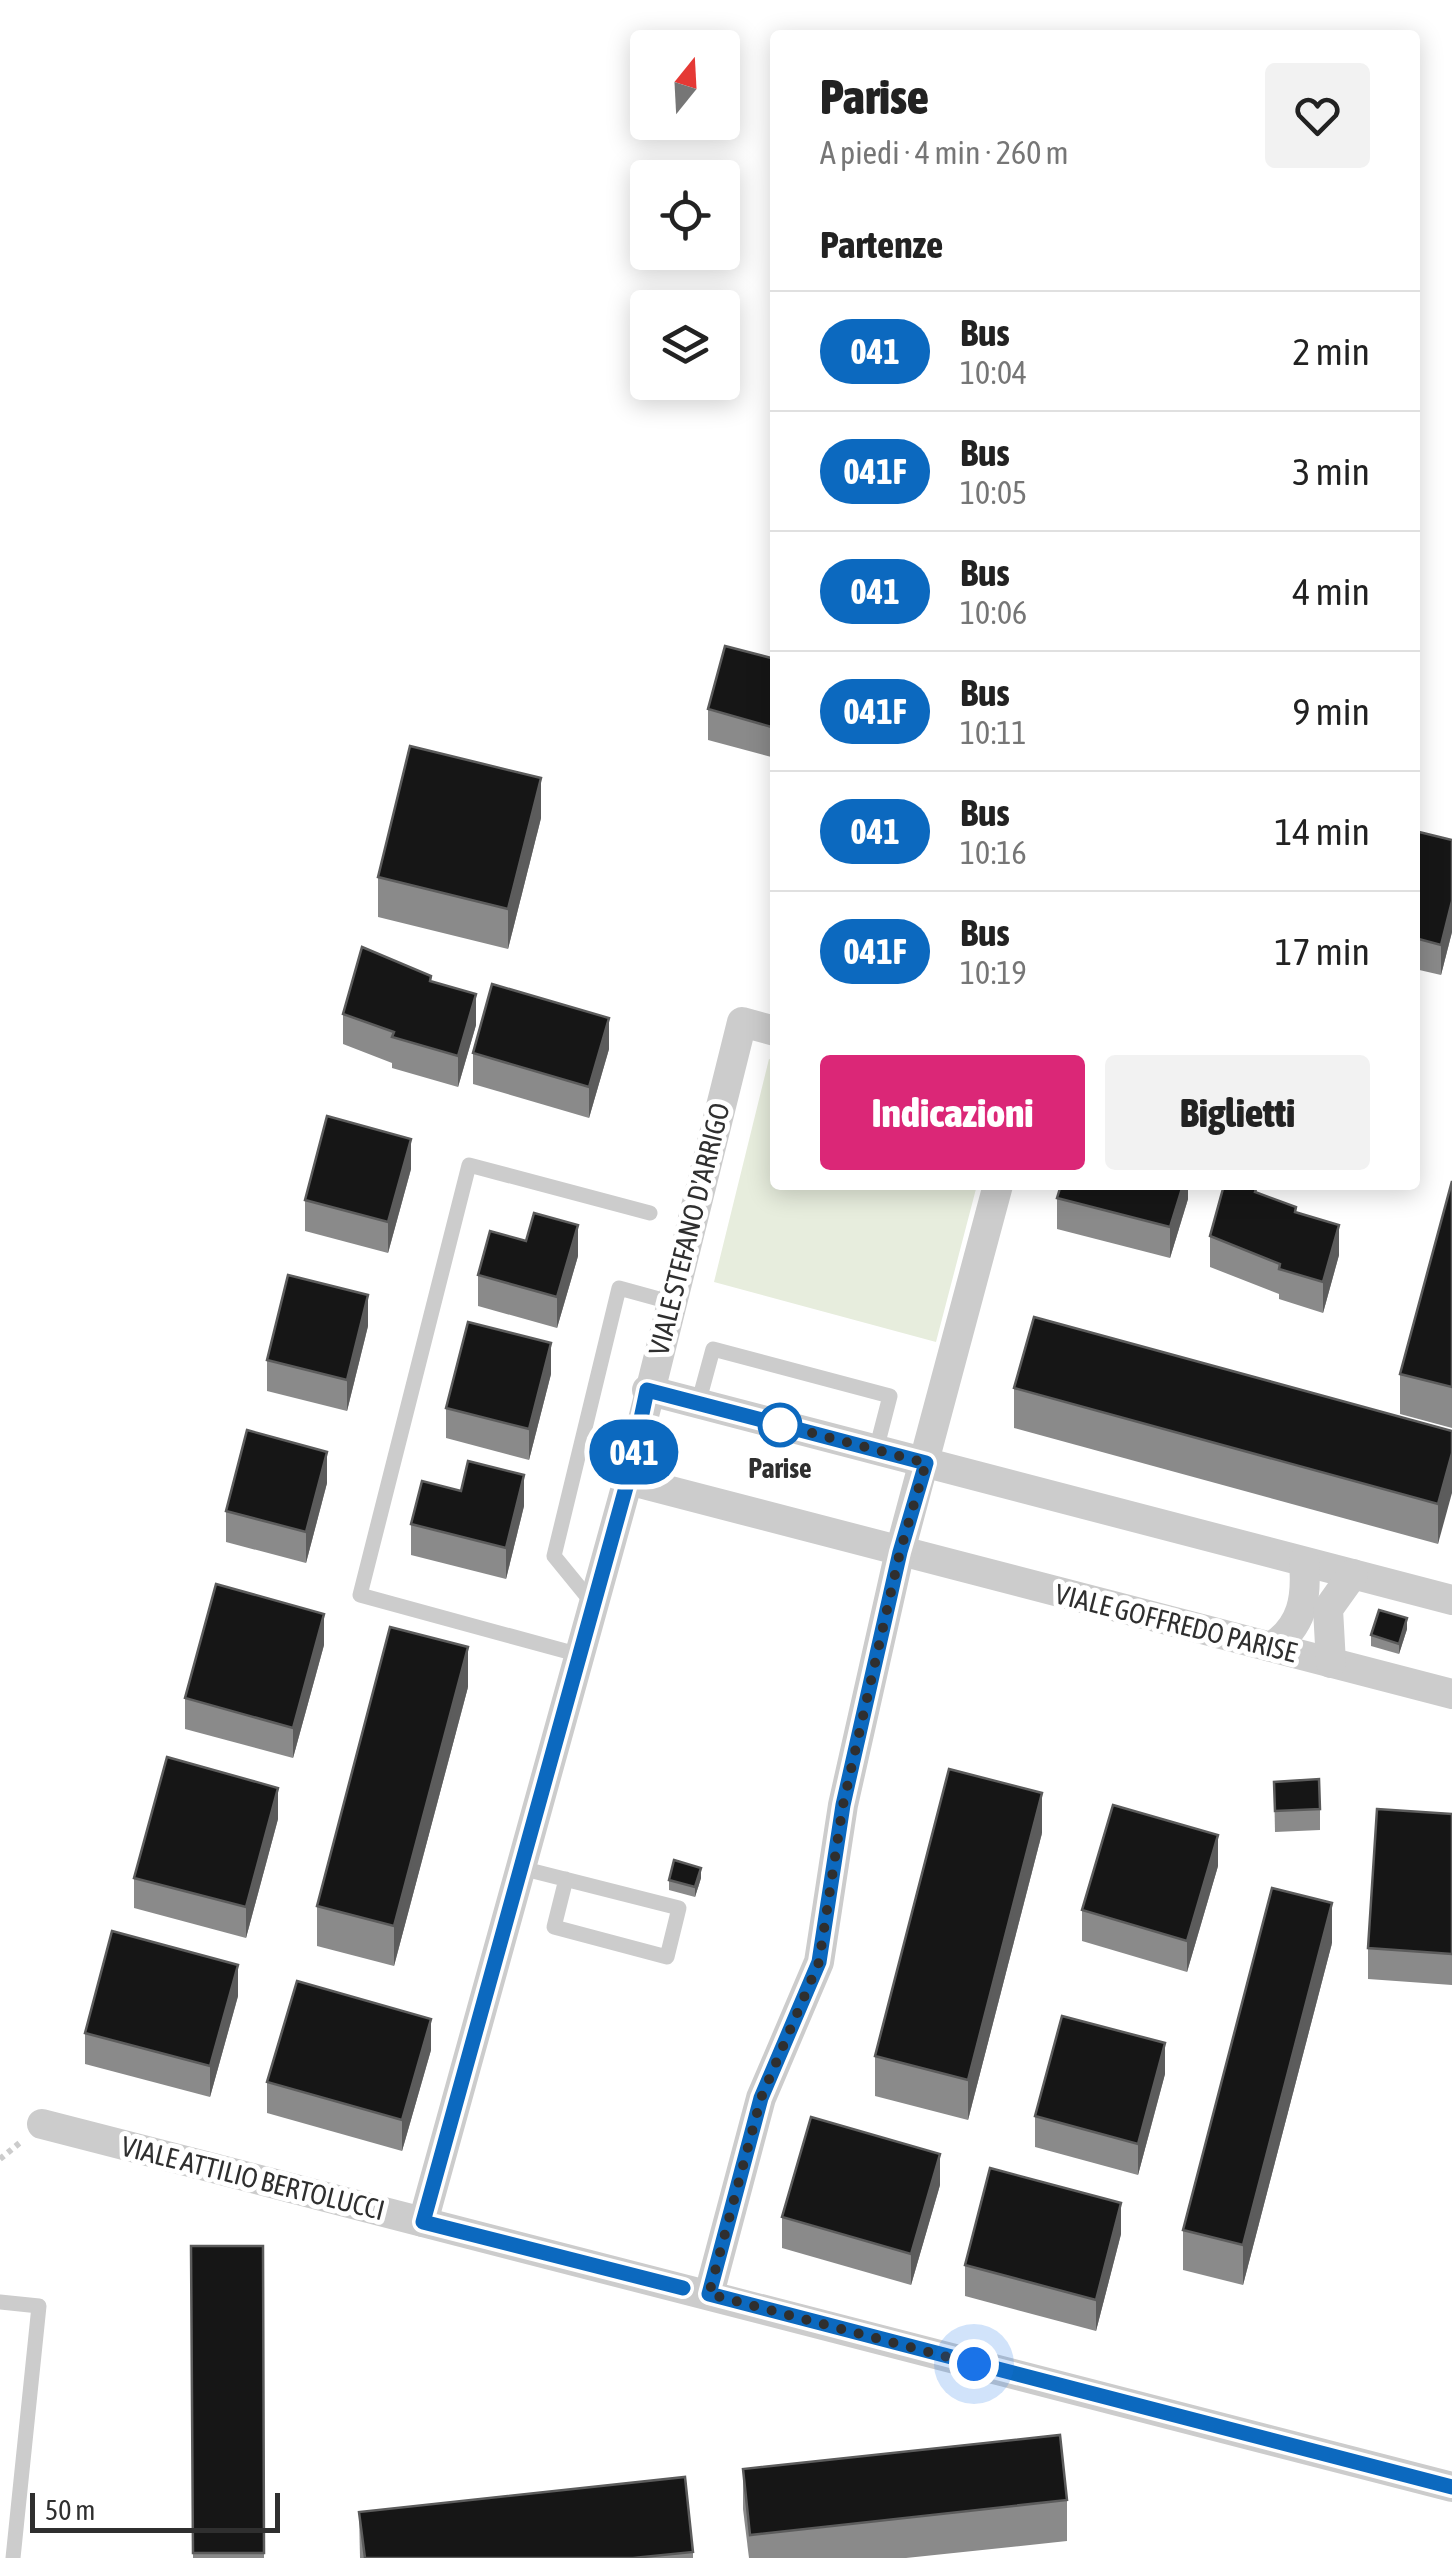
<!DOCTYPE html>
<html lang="it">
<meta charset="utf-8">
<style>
body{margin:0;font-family:"Asap Condensed",sans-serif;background:#f2f2f2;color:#222;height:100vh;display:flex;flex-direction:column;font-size:38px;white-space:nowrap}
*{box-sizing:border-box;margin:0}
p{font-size:32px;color:#767676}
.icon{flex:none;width:55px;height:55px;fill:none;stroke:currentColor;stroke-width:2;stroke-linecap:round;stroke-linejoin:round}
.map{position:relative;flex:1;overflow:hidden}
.details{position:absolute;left:770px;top:30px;width:650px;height:1160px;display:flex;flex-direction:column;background:#fff;border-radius:10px;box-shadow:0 5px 25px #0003}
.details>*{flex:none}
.badge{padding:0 20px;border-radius:32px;font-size:35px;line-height:65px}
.needle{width:65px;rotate:18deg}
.controls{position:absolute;left:630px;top:30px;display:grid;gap:20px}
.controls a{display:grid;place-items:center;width:110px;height:110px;border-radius:10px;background:#fff;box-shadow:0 5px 25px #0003;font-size:50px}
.scale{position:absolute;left:30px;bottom:25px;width:250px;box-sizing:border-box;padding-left:10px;border:5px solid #2f2f2f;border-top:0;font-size:28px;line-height:35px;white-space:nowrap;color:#2f2f2f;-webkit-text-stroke:8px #fff;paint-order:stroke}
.you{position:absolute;width:50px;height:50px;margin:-25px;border:8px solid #fff;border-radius:50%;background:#1a73e8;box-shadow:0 0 0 15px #1a73e833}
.map>.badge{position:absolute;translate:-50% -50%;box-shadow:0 0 0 5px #fff}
h2{padding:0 50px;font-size:38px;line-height:90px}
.round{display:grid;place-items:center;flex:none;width:105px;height:105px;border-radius:10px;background:#f2f2f2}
.overview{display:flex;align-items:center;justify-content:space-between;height:170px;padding:0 50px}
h1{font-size:48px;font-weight:800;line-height:75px}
.cta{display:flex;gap:20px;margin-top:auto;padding:20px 50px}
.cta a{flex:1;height:115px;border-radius:10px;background:#db2777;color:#fff;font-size:40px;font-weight:800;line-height:115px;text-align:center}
.cta a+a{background:#f2f2f2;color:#222}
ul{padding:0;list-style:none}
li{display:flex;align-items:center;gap:30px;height:120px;padding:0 50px;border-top:2px solid #e0e0e0}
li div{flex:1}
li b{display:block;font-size:38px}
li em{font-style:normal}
li .badge{min-width:110px;font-weight:700;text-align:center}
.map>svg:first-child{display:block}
</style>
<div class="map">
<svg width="1452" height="2558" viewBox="0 0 1452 2558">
<rect width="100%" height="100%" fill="#fff"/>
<polygon fill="#e7eddd" points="769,1059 775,1061 775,1185 977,1185 936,1342 714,1282"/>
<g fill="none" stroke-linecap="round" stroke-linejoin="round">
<polyline stroke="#ccc" stroke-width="6" stroke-dasharray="5 5" stroke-linecap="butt" points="0,2159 22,2141"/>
<g stroke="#ccc" stroke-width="15">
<polyline points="698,1404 713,1349 890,1396 876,1450"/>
<polyline points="594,1605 554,1556 619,1288 670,1302"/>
<polyline points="580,1655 360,1595 469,1165 650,1213"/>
<polyline points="521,1868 679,1908 667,1957 554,1927 566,1879"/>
<polyline points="0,2302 39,2306 13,2558"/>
</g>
<g stroke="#ccc" stroke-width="30">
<polyline points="647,1390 1452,1600"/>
<polyline points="628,1480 1452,1694"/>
<path d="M1271,1647C1303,1627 1307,1597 1304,1562"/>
<polyline points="1331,1663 1328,1609 1353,1574"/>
<polyline points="42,2124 1452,2487"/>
<polyline points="423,2222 628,1480 742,1022 775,1031"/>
<polyline points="709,2294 761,2098 819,1962 843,1805 900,1551 998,1185"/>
</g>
</g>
<g fill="#8a8a8a">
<polygon points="775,659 775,758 708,740 708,709"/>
<polygon points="541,818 508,949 378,917 378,877"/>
<polygon points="1415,831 1452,840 1452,932 1441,975 1415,969"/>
<polygon points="431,982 476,1025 458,1087 392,1068 392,1063 343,1044 343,1014"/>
<polygon points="609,1049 589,1118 473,1084 473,1053"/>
<polygon points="411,1169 388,1253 305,1231 305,1200"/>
<polygon points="1452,1181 1452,1428 1400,1414 1400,1374"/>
<polygon points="1188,1185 1188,1199 1170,1258 1057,1229 1057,1198"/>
<polygon points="1257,1193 1296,1212 1339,1255 1323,1313 1279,1299 1279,1294 1210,1267 1210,1236"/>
<polygon points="578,1256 557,1328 478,1306 478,1275"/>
<polygon points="368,1326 347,1411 267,1391 267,1360"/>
<polygon points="551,1374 529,1460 446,1438 446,1408"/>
<polygon points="1014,1388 1452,1431 1438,1544 1014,1428"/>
<polygon points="327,1483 306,1563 226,1542 226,1511"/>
<polygon points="461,1491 524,1506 506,1579 411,1555 411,1524"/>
<polygon points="1407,1629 1399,1654 1371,1646 1371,1635"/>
<polygon points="324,1645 293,1758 185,1729 185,1698"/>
<polygon points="468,1687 394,1966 317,1946 317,1906"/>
<polygon points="1274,1782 1320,1809 1320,1830 1275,1832"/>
<polygon points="1452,1814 1452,1985 1368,1979 1368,1948"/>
<polygon points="278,1819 246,1938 134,1908 134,1878"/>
<polygon points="1042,1833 968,2120 875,2096 875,2056"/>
<polygon points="1218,1866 1187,1972 1082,1941 1082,1910"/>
<polygon points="701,1878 695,1897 669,1890 669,1880"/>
<polygon points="1332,1943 1243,2285 1183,2270 1183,2230"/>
<polygon points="238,1996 210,2097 85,2064 85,2033"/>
<polygon points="431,2050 402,2151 267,2113 267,2082"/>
<polygon points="1165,2074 1138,2175 1035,2147 1035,2116"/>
<polygon points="940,2185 911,2285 782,2248 782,2217"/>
<polygon points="1121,2234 1096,2331 965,2296 965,2265"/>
<polygon points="191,2246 263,2246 264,2558 193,2558"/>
<polygon points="743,2469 1067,2500 1067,2541 906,2558 749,2558 743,2509"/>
<polygon points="359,2512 693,2552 693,2558 360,2558"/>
</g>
<g fill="#5c5c5c">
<polygon points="541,778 541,818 508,949 508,909"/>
<polygon points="1452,901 1452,932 1441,975 1441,945"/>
<polygon points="476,994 476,1025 458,1087 458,1056"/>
<polygon points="609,1018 609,1049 589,1118 589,1087"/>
<polygon points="411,1139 411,1169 388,1253 388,1222"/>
<polygon points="1183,1185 1188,1185 1188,1199 1170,1258 1170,1227"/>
<polygon points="578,1225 578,1256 557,1328 557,1297"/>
<polygon points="1339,1225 1339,1255 1323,1313 1323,1282"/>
<polygon points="368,1295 368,1326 347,1411 347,1380"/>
<polygon points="551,1343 551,1374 529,1460 529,1429"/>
<polygon points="327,1452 327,1483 306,1563 306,1532"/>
<polygon points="1452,1453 1452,1493 1438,1544 1438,1504"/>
<polygon points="524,1475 524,1506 506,1579 506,1548"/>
<polygon points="324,1614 324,1645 293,1758 293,1728"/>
<polygon points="1407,1618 1407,1629 1399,1654 1399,1644"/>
<polygon points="468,1647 468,1687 394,1966 394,1926"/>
<polygon points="278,1788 278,1819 246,1938 246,1907"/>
<polygon points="1042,1793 1042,1833 968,2120 968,2080"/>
<polygon points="1218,1835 1218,1866 1187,1972 1187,1941"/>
<polygon points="701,1868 701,1878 695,1897 695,1887"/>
<polygon points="1332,1903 1332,1943 1243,2285 1243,2245"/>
<polygon points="238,1965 238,1996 210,2097 210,2066"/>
<polygon points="431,2019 431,2050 402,2151 402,2120"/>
<polygon points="1165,2043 1165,2074 1138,2175 1138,2144"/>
<polygon points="940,2154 940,2185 911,2285 911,2254"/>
<polygon points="1121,2203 1121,2234 1096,2331 1096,2300"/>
</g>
<g fill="#161616" stroke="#5c5c5c" stroke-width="2.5">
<polygon points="725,646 775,659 775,728 708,709"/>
<polygon points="410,746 541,778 508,909 378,877"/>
<polygon points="1415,831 1452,840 1452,901 1441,945 1415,938"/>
<polygon points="362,947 431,976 430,981 476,994 458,1056 392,1037 394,1032 343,1014"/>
<polygon points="492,984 609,1018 589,1087 473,1053"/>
<polygon points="327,1116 411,1139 388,1222 305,1200"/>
<polygon points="1452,1181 1452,1387 1400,1374"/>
<polygon points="1061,1185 1183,1185 1170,1227 1057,1198"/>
<polygon points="1224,1185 1257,1186 1255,1192 1296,1207 1295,1212 1339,1225 1323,1282 1279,1269 1280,1264 1210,1236"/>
<polygon points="534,1213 578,1225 557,1297 478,1275 490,1231 526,1241"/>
<polygon points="288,1275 368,1295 347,1380 267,1360"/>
<polygon points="1034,1317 1452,1431 1452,1453 1438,1504 1014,1388"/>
<polygon points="468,1322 551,1343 529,1429 446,1408"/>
<polygon points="247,1430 327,1452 306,1532 226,1511"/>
<polygon points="468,1461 524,1475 506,1548 411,1524 422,1481 461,1491"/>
<polygon points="216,1584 324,1614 293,1728 185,1698"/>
<polygon points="1379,1610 1407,1618 1399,1644 1371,1635"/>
<polygon points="390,1627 468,1647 394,1926 317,1906"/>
<polygon points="167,1757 278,1788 246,1907 134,1878"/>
<polygon points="949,1769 1042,1793 968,2080 875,2056"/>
<polygon points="1319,1779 1320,1809 1275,1811 1274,1782"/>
<polygon points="1113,1805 1218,1835 1187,1941 1082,1910"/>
<polygon points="1377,1809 1452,1814 1452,1954 1368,1948"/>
<polygon points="674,1860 701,1868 695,1887 669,1880"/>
<polygon points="1272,1888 1332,1903 1243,2245 1183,2230"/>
<polygon points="112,1931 238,1965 210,2066 85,2033"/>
<polygon points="297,1981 431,2019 402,2120 267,2082"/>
<polygon points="1062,2016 1165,2043 1138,2144 1035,2116"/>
<polygon points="811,2117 940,2154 911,2254 782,2217"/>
<polygon points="990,2168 1121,2203 1096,2300 965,2265"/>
<polygon points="191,2246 263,2246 264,2553 193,2553"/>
<polygon points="1060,2435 1067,2500 750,2535 743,2469"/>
<polygon points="685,2477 693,2552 633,2558 365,2558 359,2512"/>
</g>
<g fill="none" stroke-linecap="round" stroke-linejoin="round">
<g stroke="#fff" stroke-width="22">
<polyline id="line" points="683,2288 423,2222 628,1480 647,1390 926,1463 900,1552 843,1805 819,1962 761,2098 709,2294 1452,2487"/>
</g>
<use href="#line" stroke="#0c69bf" stroke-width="15"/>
<polyline stroke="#2f2f2f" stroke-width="10" stroke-dasharray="0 18" points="780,1425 770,1422 926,1463 900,1552 843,1805 819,1962 761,2098 709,2294 974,2364"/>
</g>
<circle fill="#fff" stroke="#0c69bf" stroke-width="5" cx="780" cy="1425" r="20"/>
<g text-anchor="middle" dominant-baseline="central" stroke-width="10" stroke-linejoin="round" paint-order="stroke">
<g font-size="28" fill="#2f2f2f" stroke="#fff">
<text transform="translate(689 1229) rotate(-76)">VIALE STEFANO D'ARRIGO</text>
<text transform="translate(1176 1623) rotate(14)">VIALE GOFFREDO PARISE</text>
<text transform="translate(253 2178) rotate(14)">VIALE ATTILIO BERTOLUCCI</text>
</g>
<g font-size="28" font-weight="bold" fill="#2f2f2f" stroke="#fff">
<text x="780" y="1468">Parise</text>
</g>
</g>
</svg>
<div class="controls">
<a><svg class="needle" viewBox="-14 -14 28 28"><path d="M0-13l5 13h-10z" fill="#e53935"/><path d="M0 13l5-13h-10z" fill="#767676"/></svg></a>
<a><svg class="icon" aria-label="locate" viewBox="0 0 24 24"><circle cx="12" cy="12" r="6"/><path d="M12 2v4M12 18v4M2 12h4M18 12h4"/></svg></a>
<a><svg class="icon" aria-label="layers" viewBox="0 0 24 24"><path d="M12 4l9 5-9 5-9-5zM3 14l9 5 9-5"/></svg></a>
</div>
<div class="scale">50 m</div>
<div class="you" style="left:974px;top:2364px"></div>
<b class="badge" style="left:634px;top:1452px;background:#0c69bf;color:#fff">041</b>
<section class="details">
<div class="overview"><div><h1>Parise</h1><p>A piedi · 4 min · 260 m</p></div><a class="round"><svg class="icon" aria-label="heart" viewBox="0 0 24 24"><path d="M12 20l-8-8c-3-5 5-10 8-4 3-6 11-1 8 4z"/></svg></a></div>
<h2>Partenze</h2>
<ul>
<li><span class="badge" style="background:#0c69bf;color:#fff">041</span><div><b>Bus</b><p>10:04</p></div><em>2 min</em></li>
<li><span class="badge" style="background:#0c69bf;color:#fff">041F</span><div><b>Bus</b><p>10:05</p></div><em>3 min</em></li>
<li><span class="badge" style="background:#0c69bf;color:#fff">041</span><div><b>Bus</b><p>10:06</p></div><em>4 min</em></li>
<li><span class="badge" style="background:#0c69bf;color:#fff">041F</span><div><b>Bus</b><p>10:11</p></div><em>9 min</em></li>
<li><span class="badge" style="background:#0c69bf;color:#fff">041</span><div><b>Bus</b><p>10:16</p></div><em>14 min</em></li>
<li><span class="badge" style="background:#0c69bf;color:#fff">041F</span><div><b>Bus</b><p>10:19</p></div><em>17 min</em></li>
</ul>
<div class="cta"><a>Indicazioni</a><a>Biglietti</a></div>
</section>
</div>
